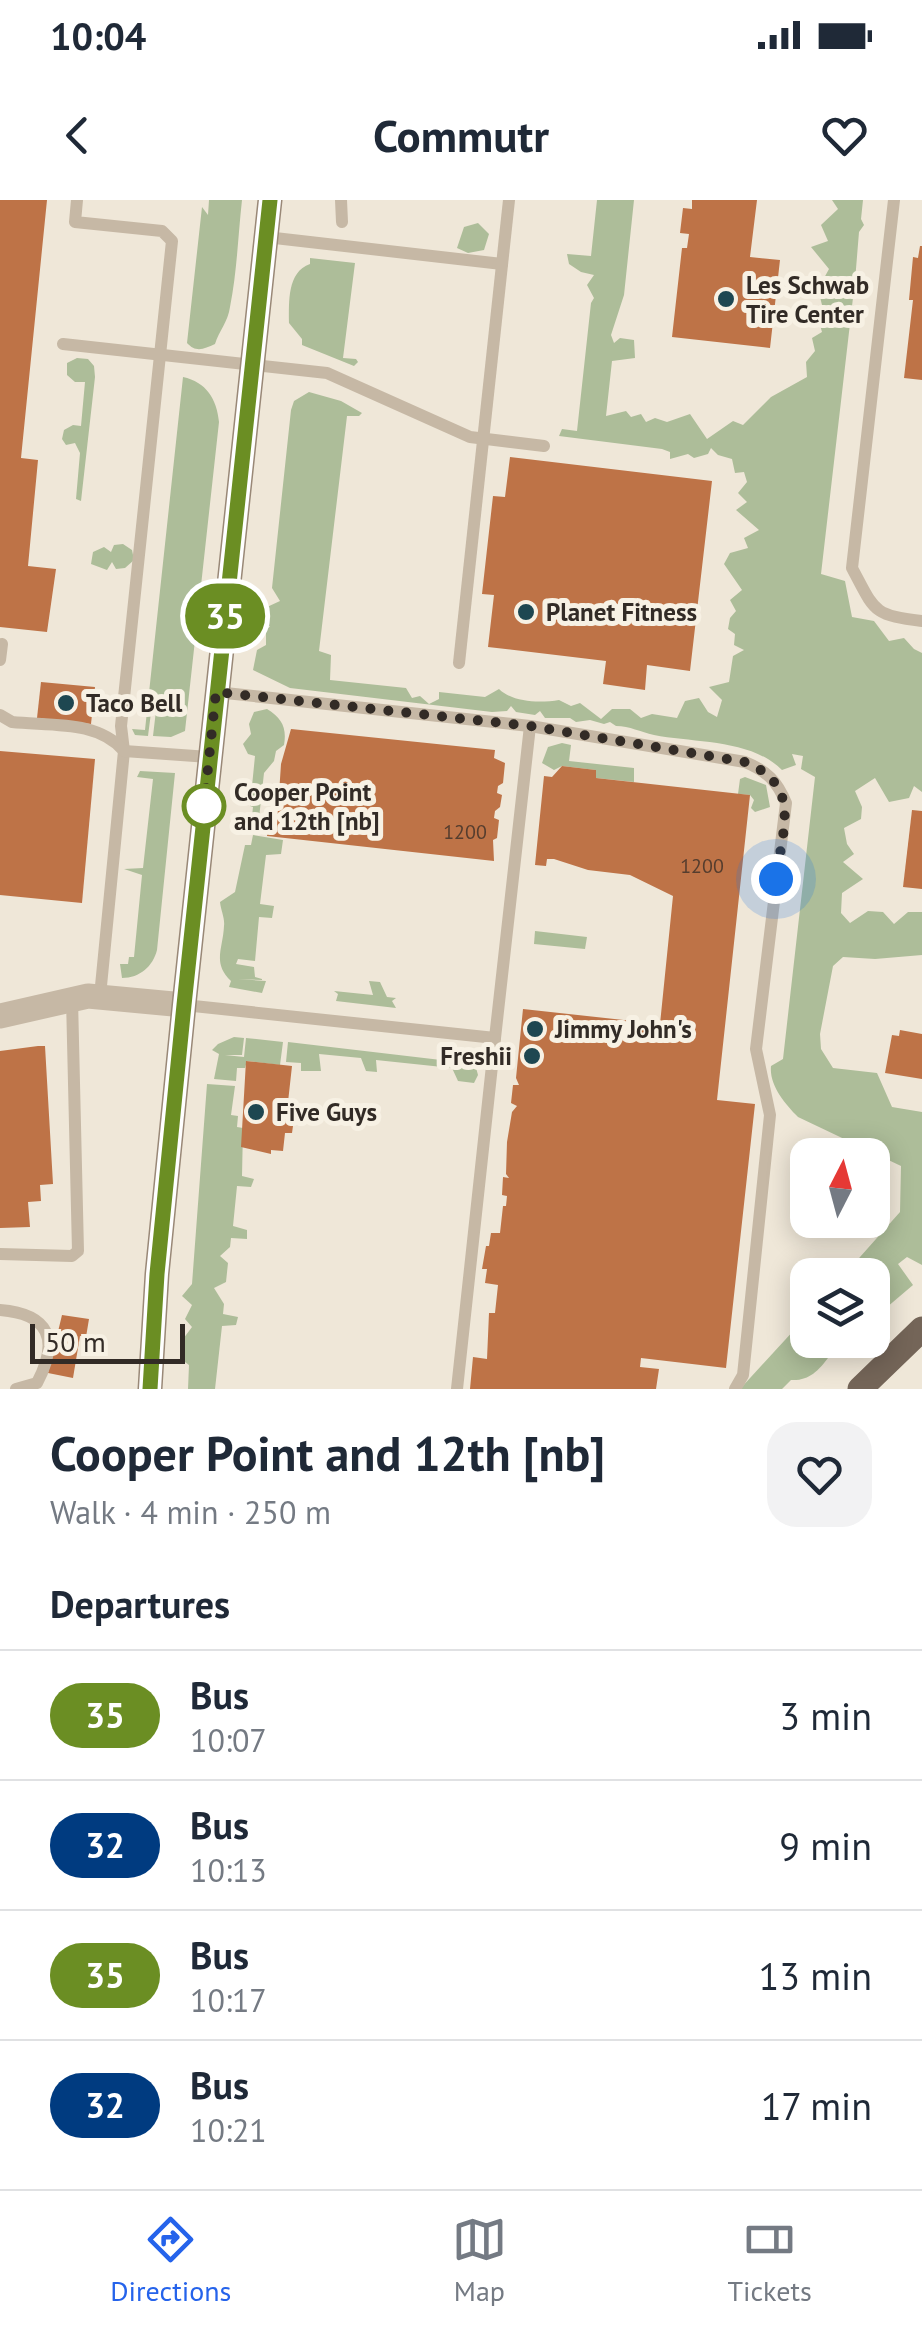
<!DOCTYPE html>
<meta charset="utf-8">
<style>
body{margin:0;font-family:"PT Sans",sans-serif;background:#f2f2f3;color:#1f2937;height:100vh;display:flex;flex-direction:column;font-size:38px;white-space:nowrap}
*{box-sizing:border-box;margin:0}
p{font-size:32px;color:#747a83}
.icon{flex:none;width:55px;height:55px;fill:none;stroke:currentColor;stroke-width:2;stroke-linecap:round;stroke-linejoin:round}
.map{position:relative;height:1189px;overflow:hidden}
.sheet{display:flex;flex-direction:column;background:#fff;flex:1}
.sheet>*{flex:none}
.badge{padding:0 20px;border-radius:32px;font-size:35px;line-height:65px}
.needle{width:65px;rotate:6deg}
.controls{position:absolute;left:790px;top:938px;display:grid;gap:20px}
.controls a{display:grid;place-items:center;width:100px;height:100px;border-radius:20px;background:#fff;box-shadow:0 5px 25px #0003;font-size:50px}
.scale{position:absolute;left:30px;bottom:25px;width:155px;box-sizing:border-box;padding-left:10px;border:5px solid #322b26;border-top:0;font-size:28px;line-height:35px;white-space:nowrap;color:#322b26;-webkit-text-stroke:8px #f7f1e4;paint-order:stroke}
.you{position:absolute;width:50px;height:50px;margin:-25px;border:8px solid #fff;border-radius:50%;background:#1a73e8;box-shadow:0 0 0 15px #1a73e833}
.map>.badge{position:absolute;translate:-50% -50%;box-shadow:0 0 0 5px #fff}
h2{padding:0 50px;font-size:38px;line-height:90px}
.round{display:grid;place-items:center;flex:none;width:105px;height:105px;border-radius:30px;background:#f2f2f3}
.head{display:flex;align-items:center;justify-content:space-between;height:170px;padding:0 50px}
h1{font-size:48px;font-weight:700;line-height:75px}
ul{padding:0;list-style:none}
li{display:flex;align-items:center;gap:30px;height:130px;padding:0 50px;border-top:2px solid #e0e1e3}
li div{flex:1}
li b{display:block;font-size:38px}
li em{font-style:normal}
li .badge{min-width:110px;font-weight:700;text-align:center}
.status{display:flex;justify-content:space-between;align-items:center;height:70px;padding:0 50px;background:#fff;direction:ltr}
.status svg{height:28px;fill:currentColor}
header{display:flex;justify-content:space-between;align-items:center;height:130px;padding:0 50px;background:#fff;font-size:45px;font-weight:700}
.tabs{display:flex;justify-content:space-around;align-items:center;height:140px;border-top:2px solid #e0e1e3;background:#fff;font-size:28px;color:#747a83}
.tabs a{display:grid;justify-items:center;gap:5px}
.tabs .current{color:#2563eb}
.map>svg:first-child{display:block}
</style>
<div class="status"><b>10:04</b><svg viewBox="0 0 49 12"><path d="M0 12V9h3v3zM5 12V6h3v6zM10 12V3h3v9zM15 12V0h3v12zM26 1h20v11H26zM47 4h2v5h-2z"/></svg></div>
<header><svg class="icon" aria-label="back" viewBox="0 0 24 24"><path d="M15 5l-7 7 7 7"/></svg>Commutr<svg class="icon" aria-label="heart" viewBox="0 0 24 24"><path d="M12 20l-8-8c-3-5 5-10 8-4 3-6 11-1 8 4z"/></svg></header>
<div class="map">
<svg width="922" height="1189" viewBox="0 0 922 1189">
<rect width="100%" height="100%" fill="#efe7d8"/>
<g fill="#adbd99">
<path d="M209,0H242C238,36 237,72 230,107C228,122 219,131 215,144C204,149 196,153 187,143L202,7L208,15Z"/>
<path d="M597,0H634L624,95L611,135L614,143L620,138L634,140L635,158L612,161L606,216L626,211L631,217L641,214L646,222L655,218L667,222L690,214L707,239L733,221L743,225L771,197L807,177L806,162L815,151L812,138L822,132L817,115L822,105L818,89L829,69L811,47L828,41L821,25L838,9L832,0H863L861,19L864,25L859,32L855,81L870,86L867,90L854,89L821,374L845,381L852,417L874,421L889,441L904,438L914,449L922,453V592L914,586L909,598L889,602L875,578L855,591L862,607L861,619L844,628L847,644L854,654L843,662L863,679L842,693L841,713L850,723L868,711L883,712L894,724L908,712H922V755L875,759L843,757L833,766L820,834L821,849L833,868L877,873L892,907L922,912V1065L907,1057L898,1064L913,1085L873,1119L872,1075H844L900,1012L901,966L798,917C785,904 769,885 771,866L783,859L815,577L801,569L803,556L792,554L796,565L782,570C751,539 695,543 654,535C640,532 630,526 616,526L610,522L604,524L590,520L576,522L570,518H545L540,511L535,515L516,512L511,506L507,511L492,512L290,488L253,470L257,450L266,445V431L270,426L256,422L254,408L267,407L280,401L272,388L291,210L294,201L309,192L341,201L362,213L359,216H347L319,451L331,455L330,480L406,488L412,498L420,496L429,504L439,499V492L485,497L499,489C513,503 541,503 559,500L571,506L580,503L601,519L612,509H630L641,518L652,514L677,518L685,501L699,498L708,512L717,517L722,500L709,487L729,482L733,456L744,450L734,445L735,434L728,429L730,418L736,411L730,400L742,390L724,364L730,353L748,348L744,338L759,330L736,310L747,302L738,293L747,282L744,272L735,273L732,259L718,255L711,248L708,254L694,258L688,254L670,259V252L662,249L559,236L562,229L577,231L591,103L594,98L587,85L594,75L581,72L569,64L567,54L591,56Z"/>
<polygon points="478,23 489,34 484,50 468,53 457,48 464,27"/>
<path d="M310,58L355,63L343,158L356,159L358,162L354,166L302,145V139L289,123C289,102 287,72 310,64Z"/>
<polygon points="77,158 88,159 94,166 95,177 81,301 76,299 80,253 75,243 66,245 62,239 64,230 73,225 81,226 85,182 75,182 67,175 67,163"/>
<path d="M183,177C206,182 217,199 219,222L185,531L171,537L153,536L157,502L153,497L148,536L135,535L132,529L145,530Z"/>
<polygon points="123,344 132,350 134,360 125,368 116,369 112,362 107,370 91,364 93,352 104,347 111,352 114,345"/>
<path d="M267,509C282,518 287,528 284,545L276,551L274,561L264,573L259,618L252,616L253,607L250,606L255,556L248,554L243,544L251,534L249,524L254,512Z"/>
<polygon points="562,543 571,545 569,561 634,568 634,582 596,578 596,570 562,566 554,570 542,563 548,547"/>
<path d="M140,571L175,573L157,750C153,766 140,778 122,778L120,764H128L129,757H134L142,675L124,669L143,668L153,579L137,577Z"/>
<polygon points="745,577 766,585 770,607 755,612 751,608 754,600 750,595 738,594 740,579"/>
<path d="M253,635L283,640L281,654L266,655L260,704L274,706L272,718L259,717L255,761L238,759L236,764L254,767L255,777L262,779V780L238,779L266,781L262,793L229,787L231,781C212,763 223,749 224,726C225,718 221,711 220,702L235,692L245,645H251Z"/>
<polygon points="535,731 587,737 585,749 534,744"/>
<polygon points="369,781 380,782 387,797 396,798 392,801 396,808 336,801 338,794 334,791 373,795"/>
<polygon points="234,837 244,838 242,855 225,855 244,857 246,838 283,842 280,865 247,861 245,868 237,868 236,881 214,879 219,854 212,850 218,844"/>
<polygon points="288,842 475,864 478,875 474,883 458,881 452,868 376,860 377,872 366,871 361,858 319,854 321,871 301,871 301,863 286,862"/>
<polygon points="207,884 235,886 231,915 238,916 237,927 243,928 242,976 254,979 251,987 237,986 233,1026 247,1030 247,1039 231,1038 230,1047 220,1056 228,1063 226,1082 214,1088 224,1104 223,1114 238,1117 236,1125 222,1126 215,1189 188,1189 189,1165 181,1159 183,1139 192,1127 185,1119 192,1105 182,1096 192,1084"/>
<path d="M807,1116L808,1140H820L828,1158C818,1171 809,1181 791,1180L782,1189H740Z"/>
</g>
<g fill="#be7347">
<polygon points="0,0 47,0 21,258 38,260 28,366 56,369 47,432 0,427"/>
<polygon points="692,0 757,0 750,57 780,60 770,148 672,137 682,48 687,48 689,34 680,33 683,8 692,9"/>
<polygon points="920,46 922,46 922,180 904,178 913,100 909,100 913,57 918,58"/>
<polygon points="510,257 712,281 690,471 647,465 645,490 603,484 606,461 488,447 494,395 482,394 493,296 505,297"/>
<polygon points="41,482 95,487 91,524 37,518"/>
<polygon points="291,529 495,550 494,558 505,563 503,583 498,586 497,593 502,595 500,607 495,611 494,618 499,620 497,638 493,640 494,661 267,636 268,623 277,624 281,564"/>
<polygon points="0,551 95,559 82,703 0,695"/>
<polygon points="562,566 596,570 596,578 750,595 717,900 755,904 726,1168 641,1158 640,1167 659,1169 656,1189 470,1189 473,1157 487,1159 489,1113 495,1113 498,1085 485,1083 487,1069 482,1069 486,1046 489,1046 491,1033 500,1033 503,1006 506,1006 507,996 502,995 503,977 509,978 506,974 507,942 512,912 517,906 511,903 513,885 519,885 516,878 523,809 660,824 673,696 630,675 588,670 554,659 547,659 546,666 535,665 544,576 552,577"/>
<polygon points="912,610 922,611 922,689 903,687"/>
<polygon points="900,830 922,834 922,879 885,873 892,835 899,836"/>
<polygon points="38,846 45,846 53,984 40,985 41,1001 28,1002 30,1027 0,1028 0,851"/>
<polygon points="246,861 292,866 287,911 295,912 292,933 285,933 283,951 271,950 271,954 241,947"/>
<polygon points="62,1115 89,1119 86,1137 80,1136 73,1178 48,1173"/>
</g>
<g fill="none" stroke-linecap="round" stroke-linejoin="round">
<g stroke="#c6b8a5" stroke-width="12">
<polyline points="77,0 75,22 162,31 172,41 121,526 124,551 100,796"/>
<polyline points="341,0 342,22"/>
<path d="M894,0L852,368C875,411 872,415 922,421"/>
<polyline points="266,37 502,64"/>
<polyline points="63,144 327,173 470,237 544,246"/>
<polyline points="0,460 2,444"/>
<polyline points="459,463 509,0"/>
<path d="M216,492L530,526L745,562C767,571 777,581 786,603L756,849L770,915L743,1175L735,1189"/>
<path d="M0,515L12,522C50,526 98,520 124,551L209,557"/>
<polyline points="184,805 495,838 530,526"/>
<polyline points="0,1054 72,1056 78,1051 72,799"/>
<path d="M0,1110C49,1114 60,1139 37,1183L16,1189"/>
<polyline points="457,1189 495,838"/>
</g>
<polyline stroke="#c6b8a5" stroke-width="25" points="0,816 88,796 184,805"/>
<polyline stroke="#987" stroke-width="25" points="150,1189 157,1074 184,805 270,0"/>
<polyline stroke="#746558" stroke-width="25" points="860,1189 922,1129"/>
</g>
<g fill="none" stroke-linecap="round" stroke-linejoin="round">
<g stroke="#fff" stroke-width="22">
<polyline id="line" points="150,1189 157,1074 184,805 270,0"/>
</g>
<use href="#line" stroke="#6b8e23" stroke-width="15"/>
<path stroke="#322b26" stroke-width="10" stroke-dasharray="0 18" d="M204,606L216,492L530,526L745,562C803,586 782,629 776,679"/>
</g>
<g fill="#1e4751" stroke="#f7f1e4" stroke-width="4">
<circle cx="726" cy="99" r="10"/>
<circle cx="526" cy="412" r="10"/>
<circle cx="66" cy="503" r="10"/>
<circle cx="535" cy="829" r="10"/>
<circle cx="532" cy="856" r="10"/>
<circle cx="256" cy="912" r="10"/>
</g>
<circle fill="#fff" stroke="#6b8e23" stroke-width="5" cx="204" cy="606" r="20"/>
<g text-anchor="middle" dominant-baseline="central" stroke-width="10" stroke-linejoin="round" paint-order="stroke">
<g font-size="20" fill="#553d2e">
<text x="465" y="632">1200</text>
<text x="702" y="666">1200</text>
</g>
<g font-size="25" font-weight="bold" fill="#322b26" stroke="#f7f1e4" text-anchor="start">
<text x="746" y="85">Les Schwab<tspan x="746" dy="29">Tire Center</tspan></text>
<text x="546" y="412">Planet Fitness</text>
<text x="86" y="503">Taco Bell</text>
<text x="555" y="829">Jimmy John's</text>
<text x="512" y="856" text-anchor="end">Freshii</text>
<text x="276" y="912">Five Guys</text>
</g>
<g font-size="25" font-weight="bold" fill="#322b26" stroke="#f7f1e4" text-anchor="start">
<text x="234" y="592">Cooper Point<tspan x="234" dy="29">and 12th [nb]</tspan></text>
</g>
</g>
</svg>
<div class="controls">
<a><svg class="needle" viewBox="-14 -14 28 28"><path d="M0-13l5 13h-10z" fill="#e53935"/><path d="M0 13l5-13h-10z" fill="#747a83"/></svg></a>
<a><svg class="icon" aria-label="layers" viewBox="0 0 24 24"><path d="M12 4l9 5-9 5-9-5zM3 14l9 5 9-5"/></svg></a>
</div>
<div class="scale">50 m</div>
<div class="you" style="left:776px;top:679px"></div>
<b class="badge" style="left:225px;top:416px;background:#6b8e23;color:#fff">35</b>
</div>
<section class="sheet">
<div class="head"><div><h1>Cooper Point and 12th [nb]</h1><p>Walk · 4 min · 250 m</p></div><a class="round"><svg class="icon" aria-label="heart" viewBox="0 0 24 24"><path d="M12 20l-8-8c-3-5 5-10 8-4 3-6 11-1 8 4z"/></svg></a></div>
<h2>Departures</h2>
<ul>
<li><span class="badge" style="background:#6b8e23;color:#fff">35</span><div><b>Bus</b><p>10:07</p></div><em>3 min</em></li>
<li><span class="badge" style="background:#003b80;color:#fff">32</span><div><b>Bus</b><p>10:13</p></div><em>9 min</em></li>
<li><span class="badge" style="background:#6b8e23;color:#fff">35</span><div><b>Bus</b><p>10:17</p></div><em>13 min</em></li>
<li><span class="badge" style="background:#003b80;color:#fff">32</span><div><b>Bus</b><p>10:21</p></div><em>17 min</em></li>
</ul>
</section>
<nav class="tabs">
<a class="current"><svg class="icon" aria-label="directions" viewBox="0 0 24 24"><path d="M12 3l9 9-9 9-9-9zM9 14v-3h6M13 9l2 2-2 2"/></svg>Directions</a>
<a><svg class="icon" aria-label="map" viewBox="0 0 24 24"><path d="M3 6l6-2 6 2 6-2v14l-6 2-6-2-6 2zM9 4v14M15 6v14"/></svg>Map</a>
<a><svg class="icon" aria-label="tickets" viewBox="0 0 24 24"><path d="M3 7h18v10H3zM15 7v10"/></svg>Tickets</a>
</nav>
